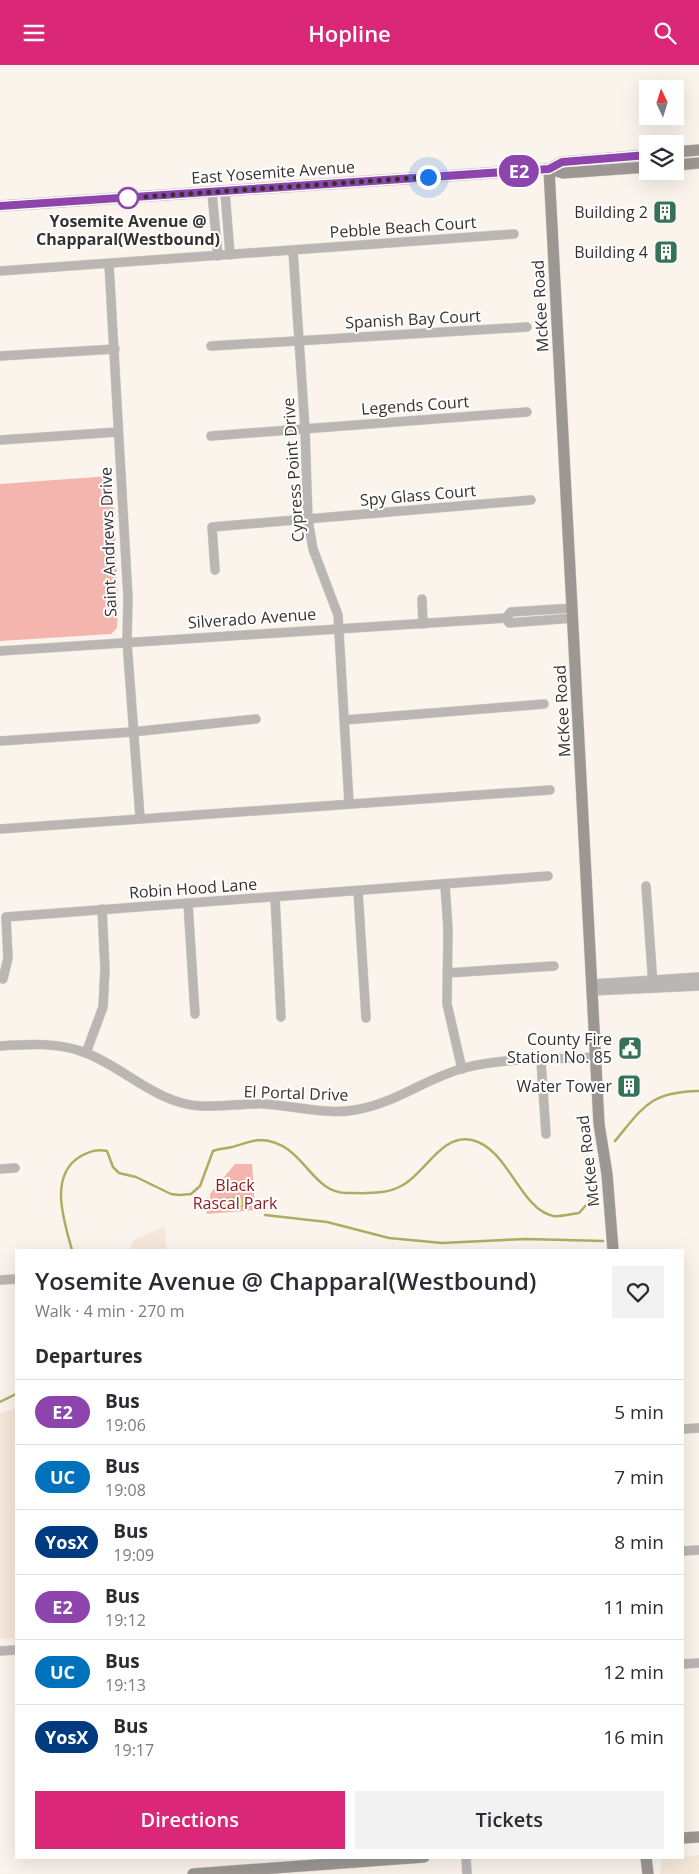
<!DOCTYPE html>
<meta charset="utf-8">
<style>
body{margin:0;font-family:"Open Sans",sans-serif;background:#f2f2f3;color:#2b2b33;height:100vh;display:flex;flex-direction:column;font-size:19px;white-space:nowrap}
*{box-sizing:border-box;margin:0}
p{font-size:16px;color:#7c7c81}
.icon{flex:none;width:28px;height:28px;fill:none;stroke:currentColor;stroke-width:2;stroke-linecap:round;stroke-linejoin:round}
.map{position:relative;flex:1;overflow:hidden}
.details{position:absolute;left:15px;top:1184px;width:669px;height:610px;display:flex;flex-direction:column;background:#fff;border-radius:0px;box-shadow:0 5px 20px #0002}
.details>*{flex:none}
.badge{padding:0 10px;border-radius:16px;font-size:18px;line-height:32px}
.needle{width:32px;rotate:356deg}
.controls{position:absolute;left:639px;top:15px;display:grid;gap:10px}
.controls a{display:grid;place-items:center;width:45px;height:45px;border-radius:0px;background:#fff;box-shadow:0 5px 20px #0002;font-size:25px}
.you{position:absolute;width:25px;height:25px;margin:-12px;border:4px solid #fff;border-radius:50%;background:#1a73e8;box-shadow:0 0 0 8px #1a73e833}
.map>.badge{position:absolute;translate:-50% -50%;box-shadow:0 0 0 2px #fff}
h2{padding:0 20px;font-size:19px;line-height:45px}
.round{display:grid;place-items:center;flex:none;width:52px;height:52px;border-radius:0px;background:#f2f2f3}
.headline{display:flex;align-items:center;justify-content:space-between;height:85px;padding:0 20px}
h1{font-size:24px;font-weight:600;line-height:38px}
.button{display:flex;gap:10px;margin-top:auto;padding:10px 20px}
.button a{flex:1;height:58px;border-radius:0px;background:#db2777;color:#fff;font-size:20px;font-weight:600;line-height:58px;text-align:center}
.button a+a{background:#f2f2f3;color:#2b2b33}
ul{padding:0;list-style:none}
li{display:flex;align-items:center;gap:15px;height:65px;padding:0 20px;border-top:1px solid #e1e1e2}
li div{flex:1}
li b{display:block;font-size:19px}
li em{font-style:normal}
li .badge{min-width:55px;font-weight:700;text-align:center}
header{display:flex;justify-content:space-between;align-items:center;height:65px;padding:0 20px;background:#db2777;color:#fff;font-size:22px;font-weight:600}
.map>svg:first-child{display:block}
</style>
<header><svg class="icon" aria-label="menu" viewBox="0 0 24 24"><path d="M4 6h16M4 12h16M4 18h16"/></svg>Hopline<svg class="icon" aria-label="search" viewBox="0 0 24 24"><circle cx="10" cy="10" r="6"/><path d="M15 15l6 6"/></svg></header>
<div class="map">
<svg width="699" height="1809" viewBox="0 0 699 1809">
<rect width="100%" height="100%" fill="#fbf4ec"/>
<g fill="#f5e7da">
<polygon points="165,1161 166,1185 130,1185 134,1175"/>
<polygon points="16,1343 16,1573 0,1574 0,1348"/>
<polygon points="699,1790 699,1809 660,1809 662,1793"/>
</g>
<g fill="#f4b5ae">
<polygon points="110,411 112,441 114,443 118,537 117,563 111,569 0,576 0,419"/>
<polygon points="235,1099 252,1099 255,1145 207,1149 206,1134 210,1134 210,1129"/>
</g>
<polygon fill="#e6df78" stroke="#b1ab62" points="242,1132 243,1141 219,1143 219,1134"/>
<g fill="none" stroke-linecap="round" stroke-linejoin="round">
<g stroke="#b1ab62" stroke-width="2.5">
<path d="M615,1076C644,1041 650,1027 699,1026"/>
<polyline points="265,1150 327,1157 389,1173 442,1178 526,1174 603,1176"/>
<path d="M72,1185C64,1156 48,1110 81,1091C91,1086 96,1084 107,1086L113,1102L119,1108L136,1112L171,1129L180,1130L191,1129L200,1121L213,1086C220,1083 225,1084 232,1082C241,1080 251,1075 261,1075C304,1077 310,1128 347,1128C366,1128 386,1130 403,1120C426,1107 442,1068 472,1075C508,1083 520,1144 553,1151C561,1152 571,1149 579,1148L589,1137L597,1116"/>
<polyline points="0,1337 16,1329"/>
</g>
<g stroke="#d7d1ca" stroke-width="10">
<g id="street">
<polyline points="225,127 230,190"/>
<polyline points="212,128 218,191"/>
<polyline points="293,186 305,364 308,455 313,484 338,550 349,738"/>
<polyline points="109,199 128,533 127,577 140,752"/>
<polyline points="0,206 514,169"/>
<polyline points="211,281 527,262"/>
<polyline points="0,291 115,284"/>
<polyline points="211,371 527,347"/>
<polyline points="0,375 118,367"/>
<polyline points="215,505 212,462 531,435"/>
<polyline points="422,534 423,559"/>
<polyline points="506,553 509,558 573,553"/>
<polyline points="0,586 506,553 511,547 573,543"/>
<polyline points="345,655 544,639"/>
<polyline points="0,676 132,667 256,654"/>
<polyline points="0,764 550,725"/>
<polyline points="445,820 448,864 447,939 462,1004"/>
<polyline points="646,821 653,920"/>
<polyline points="358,826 366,953"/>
<polyline points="275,832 281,952"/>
<polyline points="188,838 195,949"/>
<polyline points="447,908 554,901"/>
<polyline points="3,914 8,893 6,852 548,811"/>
<polyline points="592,919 699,912"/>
<polyline points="592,926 699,921"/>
<path d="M0,981C28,979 59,977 86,988C125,1003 157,1039 201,1041C223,1042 244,1038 265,1039C295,1041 325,1050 355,1045C397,1038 426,1013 464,1003C506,992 552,995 595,992"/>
<polyline points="86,988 103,942 105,904 102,844"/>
<polyline points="541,996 546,1069"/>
<polyline points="0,1104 15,1103"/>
<polyline points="0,1215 16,1214"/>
<polyline points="682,1364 699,1363"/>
<polyline points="682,1486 699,1485"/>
<polyline points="0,1586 16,1585"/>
<polyline points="682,1599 699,1598"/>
<polyline points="466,1792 467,1809"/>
</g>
</g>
<g stroke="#d7d1ca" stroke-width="12">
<g id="secondary">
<polyline points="675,87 699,85"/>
<polyline points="675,100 699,98"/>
<polyline points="549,104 599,1059 607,1109 613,1185"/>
<polyline points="549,104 562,97 648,90"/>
<polyline points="0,141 549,104 563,108 648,102"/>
<polyline points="682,1773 699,1772"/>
<polyline points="646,1792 648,1809"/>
<polyline points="193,1809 424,1792"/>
</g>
</g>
<use href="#street" stroke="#bab6b4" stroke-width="9"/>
<use href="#secondary" stroke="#9d9794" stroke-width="11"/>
</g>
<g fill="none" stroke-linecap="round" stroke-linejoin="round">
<g stroke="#fff" stroke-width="11">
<polyline id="line" points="0,141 549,104 562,97 648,90"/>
</g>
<use href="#line" stroke="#8e44ad" stroke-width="8"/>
<polyline stroke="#35322f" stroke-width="5" stroke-dasharray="0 9" points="128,133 428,112"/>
</g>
<defs>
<g id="building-square" transform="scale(1.25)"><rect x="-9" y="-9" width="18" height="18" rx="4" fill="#387159" stroke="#fff"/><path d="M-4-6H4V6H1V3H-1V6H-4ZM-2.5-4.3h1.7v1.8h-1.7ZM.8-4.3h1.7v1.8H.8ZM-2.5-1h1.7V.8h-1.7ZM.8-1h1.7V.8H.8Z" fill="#fff"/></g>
<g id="civic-square" transform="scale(1.25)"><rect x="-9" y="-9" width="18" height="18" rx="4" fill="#387159" stroke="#fff"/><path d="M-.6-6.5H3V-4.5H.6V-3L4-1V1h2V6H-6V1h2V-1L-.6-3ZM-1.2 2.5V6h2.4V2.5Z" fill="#fff"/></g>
</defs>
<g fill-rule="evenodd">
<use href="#building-square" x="665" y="147"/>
<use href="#building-square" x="666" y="187"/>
<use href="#civic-square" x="630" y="983"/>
<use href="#building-square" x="629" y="1021"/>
</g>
<circle fill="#fff" stroke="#8e44ad" stroke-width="2.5" cx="128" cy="133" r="10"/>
<g text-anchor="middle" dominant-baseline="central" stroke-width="4" stroke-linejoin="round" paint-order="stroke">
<g font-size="16" fill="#35322f" stroke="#fff">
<text transform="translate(273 107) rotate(-4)">East Yosemite Avenue</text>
<text transform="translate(403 162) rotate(-4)">Pebble Beach Court</text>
<text transform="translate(540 241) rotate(-93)">McKee Road</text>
<text transform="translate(413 254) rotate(-3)">Spanish Bay Court</text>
<text transform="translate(415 340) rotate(-4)">Legends Court</text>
<text transform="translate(293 405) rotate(-94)">Cypress Point Drive</text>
<text transform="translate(418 430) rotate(-5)">Spy Glass Court</text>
<text transform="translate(108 477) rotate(-92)">Saint Andrews Drive</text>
<text transform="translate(252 553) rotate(-4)">Silverado Avenue</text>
<text transform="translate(562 646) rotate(-93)">McKee Road</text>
<text transform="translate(193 823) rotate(-4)">Robin Hood Lane</text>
<text transform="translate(296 1028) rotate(2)">El Portal Drive</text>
<text transform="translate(588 1096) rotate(-97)">McKee Road</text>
</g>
<g font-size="16" fill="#35322f" stroke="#fff" text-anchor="end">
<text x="648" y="147">Building 2</text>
<text x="648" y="187">Building 4</text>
<text x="612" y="974">County Fire<tspan x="612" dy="18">Station No. 85</tspan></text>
<text x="612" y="1021">Water Tower</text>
</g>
<g font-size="16" font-weight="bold" fill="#35322f" stroke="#fff">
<text x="128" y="156">Yosemite Avenue @<tspan x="128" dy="18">Chapparal(Westbound)</tspan></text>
</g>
<g font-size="16" fill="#90171a" stroke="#fff">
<text x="235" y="1120">Black<tspan x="235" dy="18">Rascal Park</tspan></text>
</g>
</g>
</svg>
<div class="controls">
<a><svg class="needle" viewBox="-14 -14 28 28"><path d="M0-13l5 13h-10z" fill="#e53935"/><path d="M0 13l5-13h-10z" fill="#7c7c81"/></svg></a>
<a><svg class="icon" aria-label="layers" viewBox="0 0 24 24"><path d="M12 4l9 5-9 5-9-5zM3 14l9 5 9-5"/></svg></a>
</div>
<div class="you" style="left:428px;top:112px"></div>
<b class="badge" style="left:519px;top:106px;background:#8e44ad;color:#fff">E2</b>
<section class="details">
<div class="headline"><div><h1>Yosemite Avenue @ Chapparal(Westbound)</h1><p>Walk · 4 min · 270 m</p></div><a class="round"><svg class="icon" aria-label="heart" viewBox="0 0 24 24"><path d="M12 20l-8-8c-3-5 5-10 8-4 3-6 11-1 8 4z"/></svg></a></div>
<h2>Departures</h2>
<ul>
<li><span class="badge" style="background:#8e44ad;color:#fff">E2</span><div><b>Bus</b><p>19:06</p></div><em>5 min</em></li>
<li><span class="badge" style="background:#0072bc;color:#fff">UC</span><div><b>Bus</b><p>19:08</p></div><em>7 min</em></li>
<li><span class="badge" style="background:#003b80;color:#fff">YosX</span><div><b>Bus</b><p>19:09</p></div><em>8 min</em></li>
<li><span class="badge" style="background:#8e44ad;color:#fff">E2</span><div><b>Bus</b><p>19:12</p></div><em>11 min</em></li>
<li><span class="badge" style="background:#0072bc;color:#fff">UC</span><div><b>Bus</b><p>19:13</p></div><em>12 min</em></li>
<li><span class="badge" style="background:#003b80;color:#fff">YosX</span><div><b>Bus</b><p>19:17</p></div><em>16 min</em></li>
</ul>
<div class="button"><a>Directions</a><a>Tickets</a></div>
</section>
</div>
